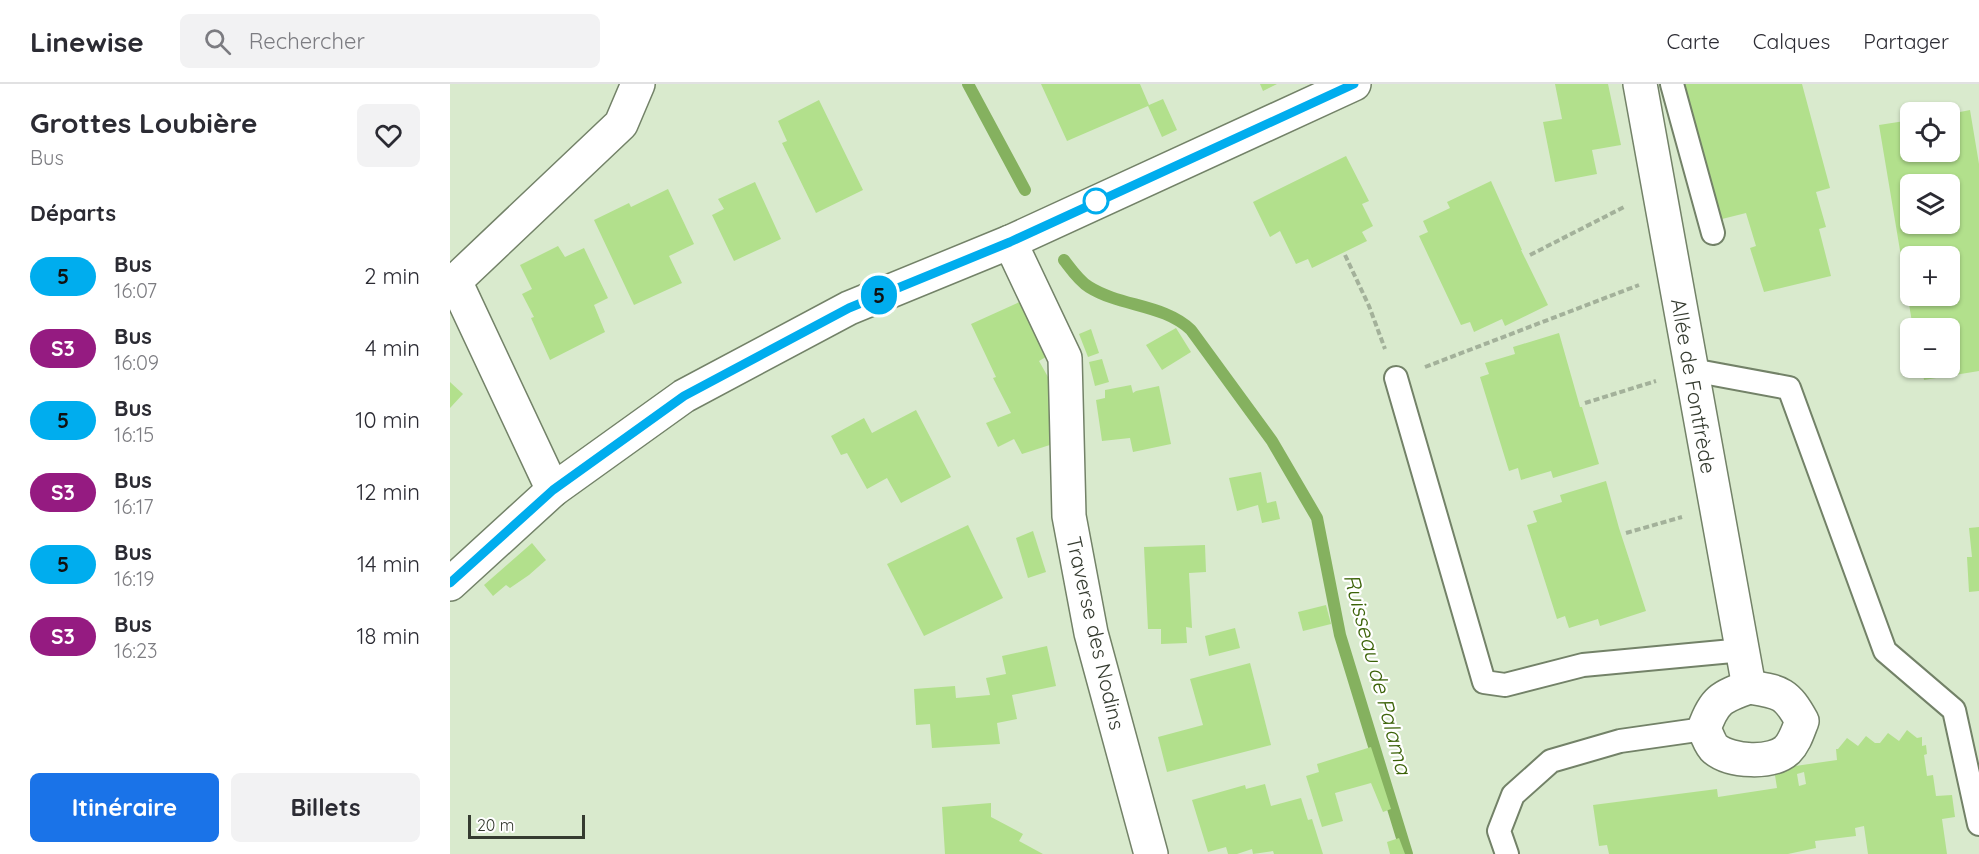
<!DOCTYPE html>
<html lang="fr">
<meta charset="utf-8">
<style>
body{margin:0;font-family:Quicksand,sans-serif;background:#f2f2f3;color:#2b2b33;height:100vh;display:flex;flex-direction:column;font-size:22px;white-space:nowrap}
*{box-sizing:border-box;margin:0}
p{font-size:20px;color:#7c7c81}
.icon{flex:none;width:33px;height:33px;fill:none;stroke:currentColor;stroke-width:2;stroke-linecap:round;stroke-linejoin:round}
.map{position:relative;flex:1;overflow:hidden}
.drawer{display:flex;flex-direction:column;background:#fff;width:450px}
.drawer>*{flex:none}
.badge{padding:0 12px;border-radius:20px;font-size:21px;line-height:39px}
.tools{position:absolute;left:1450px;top:18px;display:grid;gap:12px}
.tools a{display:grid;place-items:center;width:60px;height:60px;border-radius:9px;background:#fff;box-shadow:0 2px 4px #0004;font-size:30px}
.scale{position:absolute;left:18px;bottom:15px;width:117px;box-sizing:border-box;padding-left:6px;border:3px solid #353b30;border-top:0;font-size:16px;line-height:21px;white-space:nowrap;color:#353b30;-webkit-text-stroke:4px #fff;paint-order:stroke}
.map>.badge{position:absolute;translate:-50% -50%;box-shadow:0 0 0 3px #fff}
h2{padding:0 30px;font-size:22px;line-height:54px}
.round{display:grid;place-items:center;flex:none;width:63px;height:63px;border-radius:9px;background:#f2f2f3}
.overview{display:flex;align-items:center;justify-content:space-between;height:102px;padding:0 30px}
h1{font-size:28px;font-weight:700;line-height:45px}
.cta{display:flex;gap:12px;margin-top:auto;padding:12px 30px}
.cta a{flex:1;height:69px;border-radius:9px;background:#1a73e8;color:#fff;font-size:24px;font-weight:700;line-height:69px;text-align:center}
.cta a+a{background:#f2f2f3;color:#2b2b33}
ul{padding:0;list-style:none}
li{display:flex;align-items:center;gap:18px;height:72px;padding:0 30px}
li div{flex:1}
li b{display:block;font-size:22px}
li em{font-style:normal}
li .badge{min-width:66px;font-weight:700;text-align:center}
header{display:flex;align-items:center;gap:36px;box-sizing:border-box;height:84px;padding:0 30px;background:#fff;border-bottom:2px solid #e1e1e2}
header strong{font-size:28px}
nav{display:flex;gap:33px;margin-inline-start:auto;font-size:21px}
.search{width:420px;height:54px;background:#f2f2f3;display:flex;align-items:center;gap:15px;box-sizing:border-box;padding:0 21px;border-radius:9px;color:#7c7c81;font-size:22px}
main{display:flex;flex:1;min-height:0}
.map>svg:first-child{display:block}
</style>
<header>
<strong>Linewise</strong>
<div class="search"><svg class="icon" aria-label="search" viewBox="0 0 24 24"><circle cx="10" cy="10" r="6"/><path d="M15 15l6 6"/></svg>Rechercher</div>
<nav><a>Carte</a><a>Calques</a><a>Partager</a></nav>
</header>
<main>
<section class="drawer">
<div class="overview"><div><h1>Grottes Loubière</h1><p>Bus</p></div><a class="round"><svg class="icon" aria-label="heart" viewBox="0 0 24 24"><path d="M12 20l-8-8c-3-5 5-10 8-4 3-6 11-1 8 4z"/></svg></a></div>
<h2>Départs</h2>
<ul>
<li><span class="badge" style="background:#00adee;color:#111">5</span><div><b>Bus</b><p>16:07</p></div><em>2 min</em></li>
<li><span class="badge" style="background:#951b81;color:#fff">S3</span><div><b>Bus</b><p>16:09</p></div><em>4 min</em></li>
<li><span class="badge" style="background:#00adee;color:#111">5</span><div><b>Bus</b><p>16:15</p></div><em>10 min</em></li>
<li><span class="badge" style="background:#951b81;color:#fff">S3</span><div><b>Bus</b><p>16:17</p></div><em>12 min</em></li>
<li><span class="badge" style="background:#00adee;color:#111">5</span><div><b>Bus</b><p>16:19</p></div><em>14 min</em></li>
<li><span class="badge" style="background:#951b81;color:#fff">S3</span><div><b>Bus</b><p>16:23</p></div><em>18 min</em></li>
</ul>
<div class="cta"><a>Itinéraire</a><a>Billets</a></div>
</section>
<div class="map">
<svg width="1529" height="770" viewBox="0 0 1529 770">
<rect width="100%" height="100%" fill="#d9eacd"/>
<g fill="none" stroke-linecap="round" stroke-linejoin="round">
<g stroke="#85b15f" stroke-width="12">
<polyline points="518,0 575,106"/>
<path d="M614,176C621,185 629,197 639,203C671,223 714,220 741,246L822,357L867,434L890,551L957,770"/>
</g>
</g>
<g fill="#b2e08c" fill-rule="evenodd">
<polygon points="591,0 690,0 699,21 713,15 727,46 712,53 698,22 617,57"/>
<polygon points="810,0 827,0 813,7"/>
<polygon points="1105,0 1158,0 1171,61 1142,66 1147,90 1105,98 1093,38 1112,35"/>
<polygon points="1229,0 1352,0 1380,104 1366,108 1376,143 1369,145 1381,192 1314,208 1300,164 1306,162 1296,129 1268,136"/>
<polygon points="369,16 413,106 366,129 332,59 337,57 328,37"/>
<path d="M1520,26L1529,80V287L1474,296L1472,284H1500V244H1463L1429,41L1461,36V68H1500V30ZM1461,100H1500V140H1461ZM1461,172H1500V212H1461Z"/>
<polygon points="896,72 919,117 912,120 923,142 912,148 917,157 862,184 858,175 846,180 830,147 820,153 803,118"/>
<polygon points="1041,97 1072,166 1071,166 1098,221 1055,242 1052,235 1024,248 1020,238 1011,241 969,152 978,148 973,137 1000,124 997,118"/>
<polygon points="305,98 331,155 284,177 262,131 274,125 268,115"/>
<polygon points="218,105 244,160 219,172 232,199 184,221 144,136 179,119 181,123"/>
<polygon points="108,162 115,173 134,164 158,214 144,221 155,248 100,276 81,234 84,233 72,210 82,205 70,181"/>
<polygon points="574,216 601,270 589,277 607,309 609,358 572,370 564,355 548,363 536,339 561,329 543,294 546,293 521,240"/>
<polygon points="726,244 741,268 712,286 696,261"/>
<polygon points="641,245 649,269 638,273 629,250"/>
<polygon points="1109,249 1130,323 1132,323 1149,380 1103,394 1101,387 1071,396 1068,384 1059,387 1030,293 1039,290 1035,279 1065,270 1063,263"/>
<polygon points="652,275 659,298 645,302 639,278"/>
<polygon points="0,298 13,310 0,324"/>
<polygon points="681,301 683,309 686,307 709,302 721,360 683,368 680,354 652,357 646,316 655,314 655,306"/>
<polygon points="466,326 501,393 451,419 437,394 417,405 397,369 391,371 381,352 414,334 422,349"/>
<polygon points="811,388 817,419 826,417 830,435 812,439 808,421 787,427 779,394"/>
<polygon points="1156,397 1169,444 1196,527 1150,542 1148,535 1119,544 1115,532 1107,535 1077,441 1087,438 1083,427 1112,418 1110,411"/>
<polygon points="518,441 553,514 474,552 437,480"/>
<polygon points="1529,443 1529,507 1519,508 1517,473 1522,473 1519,444"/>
<polygon points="583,447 596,488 578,494 566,454"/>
<polygon points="82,459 96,476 79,491 60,504 56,501 43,512 34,501"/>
<polygon points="755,461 756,488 739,489 742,544 736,543 737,559 711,560 711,545 698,545 694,463"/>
<polygon points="876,521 881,540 853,547 848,528"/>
<polygon points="785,544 790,564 759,572 755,552"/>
<polygon points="597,562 606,602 562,611 567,635 547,639 550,660 482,664 480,640 466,641 464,605 505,602 506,614 540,611 536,594 556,590 552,572"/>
<polygon points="800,579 821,661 717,688 708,653 753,641 740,595"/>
<path d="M1457,646L1467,654L1472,653V662L1476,661L1477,670L1474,671L1477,692L1483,691L1486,712L1502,711L1505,733L1492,735L1497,770H1418L1414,742L1405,744L1406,752L1365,757L1366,764L1338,770H1159L1157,761L1149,762L1143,721L1267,705L1268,713L1327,704L1324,685L1387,676L1386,665H1388L1397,654L1408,662L1416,652L1425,659H1430L1438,649L1449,657ZM1354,688L1356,700L1349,702L1347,690Z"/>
<polygon points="921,663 941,725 933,728 921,699 885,709 893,737 872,743 856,692 869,688 867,680"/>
<polygon points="815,700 821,722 851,714 858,736 862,735 873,770 824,770 823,767 803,770 802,765 787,770 778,770 776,763 758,768 742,716 795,701 796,705"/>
<polygon points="541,719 541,733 573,750 569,757 593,770 495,770 492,723"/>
<polygon points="949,754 955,770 940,770 937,758"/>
</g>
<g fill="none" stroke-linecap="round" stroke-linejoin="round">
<g stroke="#738268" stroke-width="26">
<g id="lane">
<polyline points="1222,0 1263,149"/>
<polyline points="1242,286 1339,304 1435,567 1504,626 1529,740"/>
<polyline points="946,294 1034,598 1055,601 1133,581 1293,566"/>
<polyline points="1057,770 1049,747 1063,711 1101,677 1170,657 1254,645"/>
</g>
</g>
<g stroke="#738268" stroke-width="36">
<g id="street">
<polyline points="1190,0 1299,603"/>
<polyline points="560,158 615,274 619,432 641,549 701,770"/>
<polyline points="5,197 103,406"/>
<polyline points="0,202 171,40 188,0"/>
<path d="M1299,603C1330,608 1336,608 1352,637C1348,647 1345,658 1337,666C1322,680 1281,678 1265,665C1260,661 1257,650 1254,645C1264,616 1271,613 1299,603Z"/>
</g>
</g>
<g stroke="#738268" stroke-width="36">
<polyline id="secondary" points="0,500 103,406 234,312 399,224 560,158 904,0"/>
</g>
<g stroke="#a3b19a" stroke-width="4" stroke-dasharray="6 3" stroke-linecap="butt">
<polyline points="895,171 919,222 935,265"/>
<polyline points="1080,171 1176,122"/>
<polyline points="975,283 1189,201"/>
<polyline points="1135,319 1206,297"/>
<polyline points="1176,449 1232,433"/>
</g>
<use href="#lane" stroke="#fff" stroke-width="22"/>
<use href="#street" stroke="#fff" stroke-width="33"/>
<use href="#secondary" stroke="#fff" stroke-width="33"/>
</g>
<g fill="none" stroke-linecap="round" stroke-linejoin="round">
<g stroke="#fff" stroke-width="14">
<polyline id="line" points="0,499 103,406 234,312 399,224 560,158 904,0"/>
</g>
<use href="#line" stroke="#00adee" stroke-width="9"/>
</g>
<circle fill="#fff" stroke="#00adee" stroke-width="3" cx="646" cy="117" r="12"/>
<g text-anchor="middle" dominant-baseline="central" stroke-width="4.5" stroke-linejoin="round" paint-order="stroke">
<g font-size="21" fill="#353b30" stroke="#fff">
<text transform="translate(1244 302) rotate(80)">Allée de Fontfrède</text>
<text transform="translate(646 549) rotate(77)">Traverse des Nodins</text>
</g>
<g font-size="22" font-style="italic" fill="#3b6207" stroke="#fff">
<text transform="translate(928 590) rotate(75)">Ruisseau de Palama</text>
</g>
</g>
</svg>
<div class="tools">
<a><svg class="icon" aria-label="locate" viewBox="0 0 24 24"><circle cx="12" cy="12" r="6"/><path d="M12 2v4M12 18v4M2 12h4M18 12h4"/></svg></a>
<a><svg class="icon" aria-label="layers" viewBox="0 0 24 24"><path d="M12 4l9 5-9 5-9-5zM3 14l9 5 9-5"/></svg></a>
<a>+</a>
<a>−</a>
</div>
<div class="scale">20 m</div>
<b class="badge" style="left:429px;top:211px;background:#00adee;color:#111">5</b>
</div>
</main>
